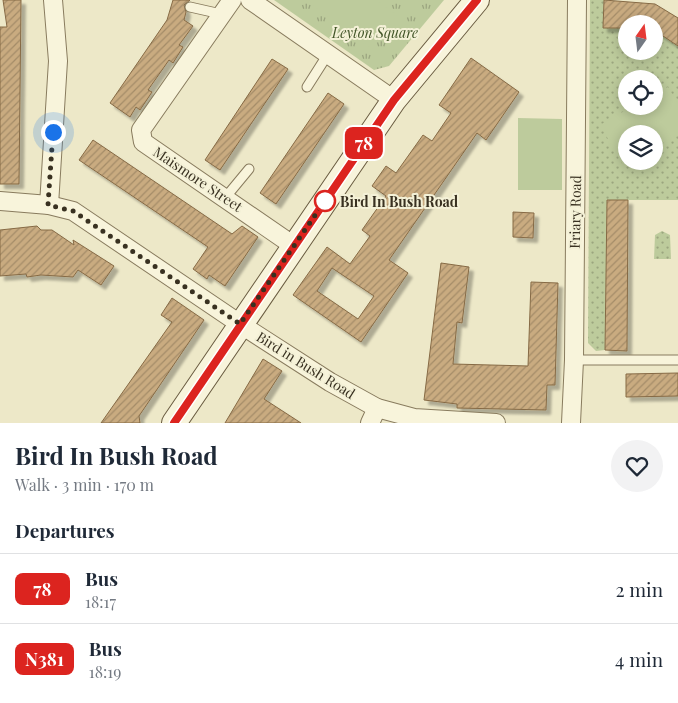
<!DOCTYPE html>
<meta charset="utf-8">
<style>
body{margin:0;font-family:"Playfair Display",serif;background:#f2f2f3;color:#1f2937;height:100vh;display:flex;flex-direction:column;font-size:19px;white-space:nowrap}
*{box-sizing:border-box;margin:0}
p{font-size:16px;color:#747a83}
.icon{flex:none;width:28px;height:28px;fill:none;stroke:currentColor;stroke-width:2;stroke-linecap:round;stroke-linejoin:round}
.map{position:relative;height:423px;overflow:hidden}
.side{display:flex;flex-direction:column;background:#fff;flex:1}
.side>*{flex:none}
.badge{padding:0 10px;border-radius:8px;font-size:18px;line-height:32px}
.needle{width:32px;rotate:14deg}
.fabs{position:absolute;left:618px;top:15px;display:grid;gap:10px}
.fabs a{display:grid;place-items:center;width:45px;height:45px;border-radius:50%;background:#fff;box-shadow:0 2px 12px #0003;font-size:25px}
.you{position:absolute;width:25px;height:25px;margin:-12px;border:4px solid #fff;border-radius:50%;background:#1a73e8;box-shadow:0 0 0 8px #1a73e833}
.map>.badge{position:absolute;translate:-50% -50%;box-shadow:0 0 0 2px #fff}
h2{padding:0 15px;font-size:19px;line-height:45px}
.round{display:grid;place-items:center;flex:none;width:52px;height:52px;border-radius:26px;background:#f2f2f3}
.head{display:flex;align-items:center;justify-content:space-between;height:85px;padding:0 15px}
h1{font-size:24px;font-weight:700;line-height:38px}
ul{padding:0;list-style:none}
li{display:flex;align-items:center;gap:15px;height:70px;padding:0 15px;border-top:1px solid #e0e1e3}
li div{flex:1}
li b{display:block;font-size:19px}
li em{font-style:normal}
li .badge{min-width:55px;font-weight:700;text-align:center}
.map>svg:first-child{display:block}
</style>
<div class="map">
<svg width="678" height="423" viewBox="0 0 678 423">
<defs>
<pattern id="grass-dots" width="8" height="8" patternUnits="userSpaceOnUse" patternTransform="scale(1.25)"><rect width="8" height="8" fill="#bdcb9c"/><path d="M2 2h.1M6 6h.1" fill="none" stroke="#9ba57f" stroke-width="1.8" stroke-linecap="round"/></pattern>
<pattern id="park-tufts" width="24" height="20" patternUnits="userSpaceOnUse" patternTransform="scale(1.25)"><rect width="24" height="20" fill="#bdcb9c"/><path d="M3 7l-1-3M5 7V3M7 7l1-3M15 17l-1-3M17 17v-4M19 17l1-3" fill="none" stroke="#9ba57f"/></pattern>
<pattern id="building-hatch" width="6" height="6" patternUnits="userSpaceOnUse" patternTransform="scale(1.25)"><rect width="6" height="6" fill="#c9ab80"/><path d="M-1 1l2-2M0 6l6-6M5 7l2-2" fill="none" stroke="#a48c68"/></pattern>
<filter id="shadow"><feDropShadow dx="4.5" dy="4.5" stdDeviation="1" flood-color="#0004"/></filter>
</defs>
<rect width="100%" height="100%" fill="#ede8c8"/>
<g fill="url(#grass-dots)" fill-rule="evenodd">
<path d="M590,0H604L603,28H626V51H654V30L678,46V200H607L605,350L596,351L588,343ZM626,79H654V106H626ZM626,134H654V161H626Z"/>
<polygon points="662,231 670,235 671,259 654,259 655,235"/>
</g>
<polygon fill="url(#park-tufts)" points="274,0 444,0 389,66 374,70"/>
<g fill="#bdcb9c">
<polygon points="305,0 376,0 397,15 372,49"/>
<polygon points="668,87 678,104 678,134 654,148 654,134 626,134 626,161 629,161 623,165 600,125 633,106 654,106 654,95"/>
<polygon points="518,118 562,119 562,190 518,190"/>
</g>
<g fill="url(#building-hatch)" stroke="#866a45" fill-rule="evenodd" filter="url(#shadow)">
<polygon points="3,0 21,0 19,184 0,184 0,27 7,27"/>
<polygon points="173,0 190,0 184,5 186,12 184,20 193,26 179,45 183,47 173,63 169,60 148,90 152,92 140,110 136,107 130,117 110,103 167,20"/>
<polygon points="604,0 655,4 678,18 678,46 654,30 654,24 626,24 626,28 603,28"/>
<path d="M471,58L519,92L486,140L477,133L389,260L408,273L361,342L293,295L327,247L350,264L370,236L362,230L386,196L372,186L386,166L396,173L423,135L432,141L451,113L439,105ZM332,268L374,296L358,319L317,291Z"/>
<polygon points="272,59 288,69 220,170 205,160"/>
<polygon points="328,93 344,104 276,204 260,193"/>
<polygon points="93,140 232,234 242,226 258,237 225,286 209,275 207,279 193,269 208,247 79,160"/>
<polygon points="607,200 628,200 627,351 605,350"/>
<polygon points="513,212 534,213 533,238 513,237"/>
<polygon points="37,226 41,230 52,230 74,245 73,240 114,266 101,285 78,270 73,277 41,275 27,277 26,274 0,276 0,230"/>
<polygon points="441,263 469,267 462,323 457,322 453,364 528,366 531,282 558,283 555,385 547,385 546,410 457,408 457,404 424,400"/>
<polygon points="172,298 204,320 139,416 140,423 101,423 172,322 161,315"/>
<polygon points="263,359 282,371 264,399 301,423 225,423"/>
<polygon points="678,373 678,396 626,397 626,374"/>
</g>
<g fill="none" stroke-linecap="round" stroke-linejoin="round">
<g stroke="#887b5e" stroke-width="11">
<g id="service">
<polyline points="190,7 221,14"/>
<polyline points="307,87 328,54"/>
<polyline points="225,198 249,169"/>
<polyline points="574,360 678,360"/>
</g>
</g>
<g stroke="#887b5e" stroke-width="20">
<g id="minor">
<polyline points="232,0 141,130 143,142 294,246"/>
<polyline points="250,0 394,100"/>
<polyline points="0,201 49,205 73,211 240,324 330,382 377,408 414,418 496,423"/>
<polyline points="49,205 58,61 53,0"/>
<polyline points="370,423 377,408"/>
<polyline points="571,423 574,360 577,0"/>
</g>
</g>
<g stroke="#6a5c41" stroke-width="26">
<polyline id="secondary" points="174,423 394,100 477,0"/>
</g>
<use href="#service" stroke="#f8f4db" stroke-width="9"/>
<use href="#minor" stroke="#f8f4db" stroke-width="18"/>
<use href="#secondary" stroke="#f8f4db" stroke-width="24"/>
</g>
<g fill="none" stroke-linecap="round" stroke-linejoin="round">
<g stroke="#fff" stroke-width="11">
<polyline id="line" points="174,423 394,100 477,0"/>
</g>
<use href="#line" stroke="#dc241f" stroke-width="8"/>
<polyline stroke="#393121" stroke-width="5" stroke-dasharray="0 9" points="53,132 48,205 73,211 240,324 327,198 325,201"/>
</g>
<circle fill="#fff" stroke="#dc241f" stroke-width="2.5" cx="325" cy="201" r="10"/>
<g text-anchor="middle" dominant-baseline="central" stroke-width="4" stroke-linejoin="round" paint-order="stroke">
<g font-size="14" font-style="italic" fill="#425528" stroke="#f4f1d7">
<text x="375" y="32">Leyton Square</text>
</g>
<g font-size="14" fill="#393121" stroke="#f4f1d7">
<text transform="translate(198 179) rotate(34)">Maismore Street</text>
<text transform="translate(575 212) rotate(-89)">Friary Road</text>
<text transform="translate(306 365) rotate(32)">Bird in Bush Road</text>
</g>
<g font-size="14" font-weight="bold" fill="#393121" stroke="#f4f1d7" text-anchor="start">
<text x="340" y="201">Bird In Bush Road</text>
</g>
</g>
</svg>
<div class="fabs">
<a><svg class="needle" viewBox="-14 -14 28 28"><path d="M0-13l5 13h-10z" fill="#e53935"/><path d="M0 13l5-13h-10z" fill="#747a83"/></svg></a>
<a><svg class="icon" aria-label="locate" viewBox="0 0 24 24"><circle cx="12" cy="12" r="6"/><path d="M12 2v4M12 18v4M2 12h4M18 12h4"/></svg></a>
<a><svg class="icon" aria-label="layers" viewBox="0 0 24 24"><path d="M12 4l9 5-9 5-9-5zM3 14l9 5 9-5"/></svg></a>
</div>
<div class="you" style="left:53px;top:132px"></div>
<b class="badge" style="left:364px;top:143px;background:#dc241f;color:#fff">78</b>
</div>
<section class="side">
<div class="head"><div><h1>Bird In Bush Road</h1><p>Walk · 3 min · 170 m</p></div><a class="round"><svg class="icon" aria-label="heart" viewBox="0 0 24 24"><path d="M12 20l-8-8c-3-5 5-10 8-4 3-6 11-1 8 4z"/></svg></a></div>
<h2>Departures</h2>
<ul>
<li><span class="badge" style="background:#dc241f;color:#fff">78</span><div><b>Bus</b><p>18:17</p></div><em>2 min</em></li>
<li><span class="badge" style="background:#dc241f;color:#fff">N381</span><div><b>Bus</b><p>18:19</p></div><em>4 min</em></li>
</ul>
</section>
